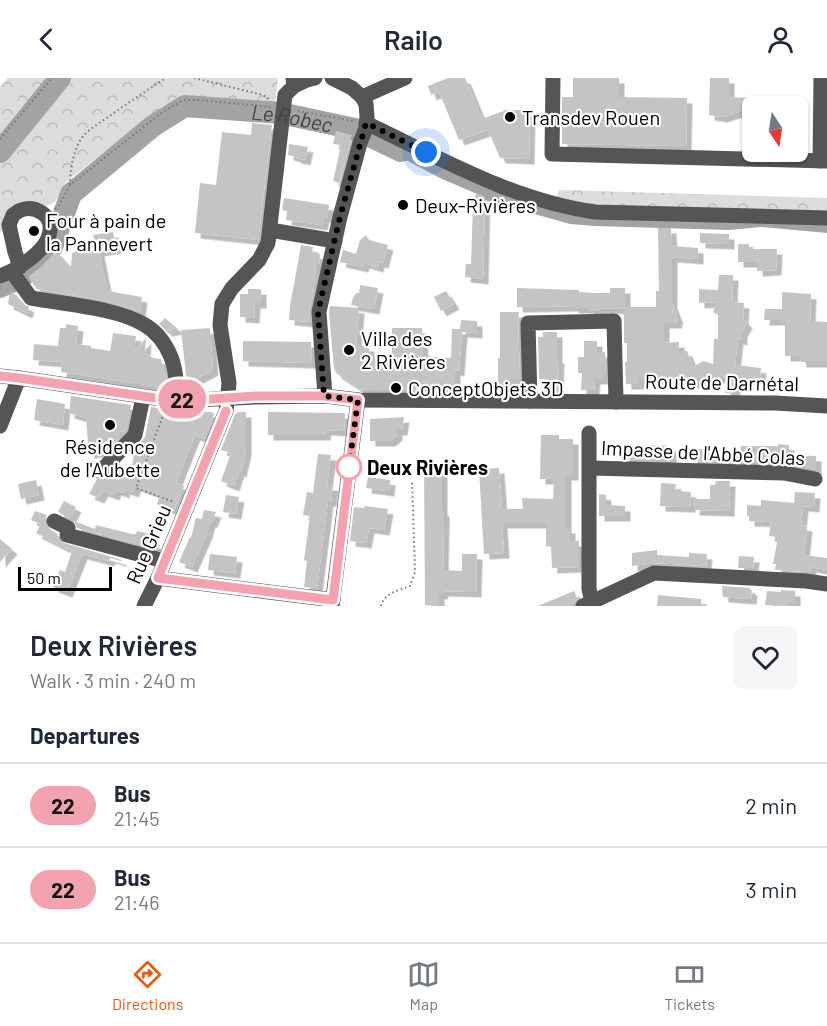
<!DOCTYPE html>
<meta charset="utf-8">
<style>
body{margin:0;font-family:Barlow,sans-serif;background:#f6f6f7;color:#1f2937;height:100vh;display:flex;flex-direction:column;font-size:22px;white-space:nowrap}
*{box-sizing:border-box;margin:0}
p{font-size:20px;color:#747a83}
.icon{flex:none;width:33px;height:33px;fill:none;stroke:currentColor;stroke-width:2;stroke-linecap:round;stroke-linejoin:round}
.map{position:relative;height:528px;overflow:hidden}
.details{display:flex;flex-direction:column;background:#fff;flex:1}
.details>*{flex:none}
.badge{padding:0 12px;border-radius:20px;font-size:21px;line-height:39px}
.needle{width:39px;rotate:168deg}
.fabs{position:absolute;left:742px;top:18px;display:grid;gap:12px}
.fabs a{display:grid;place-items:center;width:66px;height:66px;border-radius:9px;background:#fff;box-shadow:0 2px 4px #0004;font-size:30px}
.scale{position:absolute;left:18px;bottom:15px;width:94px;box-sizing:border-box;padding-left:6px;border:3px solid #000;border-top:0;font-size:16px;line-height:21px;white-space:nowrap;color:#000;-webkit-text-stroke:4px #fff;paint-order:stroke}
.you{position:absolute;width:30px;height:30px;margin:-15px;border:4px solid #fff;border-radius:50%;background:#1a73e8;box-shadow:0 0 0 9px #1a73e833}
.map>.badge{position:absolute;translate:-50% -50%;box-shadow:0 0 0 3px #fff}
h2{padding:0 30px;font-size:22px;line-height:54px}
.round{display:grid;place-items:center;flex:none;width:63px;height:63px;border-radius:9px;background:#f6f6f7}
.overview{display:flex;align-items:center;justify-content:space-between;height:102px;padding:0 30px}
h1{font-size:28px;font-weight:600;line-height:45px}
ul{padding:0;list-style:none}
li{display:flex;align-items:center;gap:18px;height:84px;padding:0 30px;border-top:2px solid #e0e1e3}
li div{flex:1}
li b{display:block;font-size:22px}
li em{font-style:normal}
li .badge{min-width:66px;font-weight:700;text-align:center}
header{display:flex;justify-content:space-between;align-items:center;height:78px;padding:0 30px;background:#fff;font-size:27px;font-weight:600}
.tab-bar{display:flex;justify-content:space-around;align-items:center;height:84px;border-top:2px solid #e0e1e3;background:#fff;font-size:16px;color:#747a83}
.tab-bar a{display:grid;justify-items:center;gap:3px}
.tab-bar .active{color:#ea580c}
.map>svg:first-child{display:block}
</style>
<header><svg class="icon" aria-label="back" viewBox="0 0 24 24"><path d="M15 5l-7 7 7 7"/></svg>Railo<svg class="icon" aria-label="person" viewBox="0 0 24 24"><circle cx="12" cy="8" r="4"/><path d="M4 21q1-7 8-7t8 7"/></svg></header>
<div class="map">
<svg width="827" height="528" viewBox="0 0 827 528">
<defs>
<pattern id="forest-crowns" width="20" height="18" patternUnits="userSpaceOnUse" patternTransform="scale(1.5)"><rect width="20" height="18" fill="#dcdcdc"/><path d="M2 6a3 3 0 1 1 6 0M12 15a3 3 0 1 1 6 0" fill="none" stroke="#bbb"/></pattern>
<filter id="shadow"><feDropShadow dx="5.5" dy="5.5" stdDeviation="0" flood-color="#0004"/></filter>
</defs>
<rect width="100%" height="100%" fill="#fff"/>
<g fill="url(#forest-crowns)">
<polygon points="8,0 278,0 275,25 235,24 183,18 158,32 67,103 55,124 46,128 30,125 5,152 0,153 0,9"/>
<polygon points="559,112 827,120 827,146 553,132"/>
</g>
<polygon fill="#a3a3a3" points="374,55 547,131 827,146 827,155 761,149 729,152 595,148 570,146 485,122 484,119 440,100 372,64"/>
<g fill="none" stroke-linecap="round" stroke-linejoin="round">
<g stroke="#a3a3a3" stroke-width="22">
<polyline points="0,74 60,0"/>
<path id="s1" d="M0,209L21,200L52,169L71,116L153,48L185,28L280,35L355,51L401,73"/>
</g>
</g>
<g fill="#c4c4c4" filter="url(#shadow)">
<polygon points="448,0 465,0 482,41 506,32 527,32 527,34 530,34 529,81 500,80 488,52 459,62 439,14 431,17 428,8"/>
<polygon points="573,0 619,0 619,19 687,20 686,68 562,66 562,19 573,19"/>
<polygon points="710,0 729,0 729,19 753,20 753,29 722,39 709,37"/>
<polygon points="252,45 272,47 258,162 195,155 200,105 216,107 222,54 251,57"/>
<polygon points="336,53 352,57 339,105 333,103 341,67 333,66"/>
<polygon points="289,66 308,69 305,82 296,80 296,79 288,77"/>
<polygon points="476,115 485,119 483,201 465,199 466,186 471,186 473,126"/>
<polygon points="284,120 329,127 327,140 324,139 322,147 286,142 287,133 282,132"/>
<polygon points="658,150 671,150 672,168 698,170 698,181 672,179 672,225 678,241 676,242 677,245 664,245 664,265 679,264 679,273 687,273 693,289 703,283 713,286 714,261 718,261 718,237 713,234 717,224 699,225 699,211 718,212 719,197 733,197 732,224 744,225 743,241 747,245 742,254 742,262 738,261 735,287 761,290 760,300 735,300 735,315 725,315 726,300 703,299 702,305 665,304 665,301 639,301 639,306 626,306 625,284 627,284 627,265 624,265 624,231 600,230 599,233 588,233 588,230 573,230 573,228 517,229 517,210 579,212 579,214 594,215 610,215 610,210 625,210 625,229 656,229 656,213 659,213"/>
<polygon points="113,154 116,170 99,173 107,213 142,219 140,234 107,223 37,211 28,199 42,188 56,173 71,189 72,175 82,172 82,170 96,167 93,157"/>
<polygon points="700,155 729,156 729,166 700,165"/>
<polygon points="366,157 369,162 388,167 383,185 379,184 378,189 364,185 363,189 340,184 343,172 356,176 360,162"/>
<polygon points="738,166 749,166 749,169 753,169 753,171 777,171 776,192 757,193 757,184 738,184"/>
<polygon points="301,167 313,169 312,175 320,176 319,186 316,186 313,216 309,232 310,244 289,242 290,228"/>
<polygon points="360,207 378,210 374,231 351,227 353,220 356,215 359,215"/>
<polygon points="248,211 261,211 261,225 255,225 254,240 240,239 240,216 248,216"/>
<polygon points="446,213 454,226 441,233 434,219"/>
<polygon points="10,214 16,217 23,226 29,229 27,235 8,226"/>
<polygon points="782,214 811,216 810,243 827,244 827,284 801,284 800,278 785,278 785,245 781,245 781,242 764,242 765,231 782,231"/>
<polygon points="330,228 359,230 356,268 369,268 369,276 379,283 392,283 392,250 422,250 423,278 451,280 452,251 460,251 461,242 477,243 477,255 462,254 459,293 455,292 455,311 368,312 360,311 336,295 334,290 329,235"/>
<polygon points="500,234 519,234 518,245 520,301 511,301 511,311 498,311 498,280 500,280"/>
<polygon points="165,240 178,251 167,253 159,246"/>
<polygon points="66,246 78,248 76,266 91,268 91,270 110,273 113,255 136,258 134,273 146,260 145,275 153,280 161,281 167,305 161,309 61,294 62,284 33,282 34,266 58,268 60,250 66,250"/>
<polygon points="210,250 213,292 187,306 181,252"/>
<polygon points="543,254 557,254 557,280 559,280 558,311 545,311 545,301 539,301 538,259 543,259"/>
<polygon points="243,263 311,264 312,285 243,283"/>
<polygon points="584,263 597,263 597,274 605,274 606,296 603,296 603,301 595,301 594,312 581,312 582,295 578,295 578,279 584,279"/>
<polygon points="71,318 131,327 126,352 124,354 120,353 118,361 107,373 89,375 86,340 69,335"/>
<polygon points="37,321 65,326 63,347 34,342"/>
<polygon points="151,329 178,333 212,334 214,336 204,361 195,357 190,369 176,405 184,408 174,433 157,426 160,417 136,408 133,414 125,411 124,415 116,412 114,417 103,413 99,420 89,416 97,401 95,400 96,398 101,401 106,400 111,397 119,389 131,393 135,371 145,359"/>
<polygon points="239,334 246,334 246,373 241,394 239,393 234,408 221,403 231,375 221,372 235,336"/>
<polygon points="268,334 345,335 344,353 326,352 325,357 268,357"/>
<polygon points="404,339 402,352 397,352 397,357 390,363 370,363 370,341"/>
<polygon points="541,357 559,357 559,361 573,361 573,397 566,397 566,450 570,450 570,463 579,463 579,489 552,490 551,469 546,468 546,445 502,445 504,475 484,476 479,391 499,390 502,431 523,431 522,420 553,421 554,401 540,401"/>
<polygon points="778,366 789,367 789,377 816,378 816,391 784,385 692,383 692,371 719,372 720,375 740,377 741,368 778,368"/>
<polygon points="646,367 671,368 671,382 624,381 624,370 645,371"/>
<polygon points="318,376 331,377 327,407 333,407 331,423 328,423 317,510 304,509 307,483 304,482 310,438 303,437 307,414 313,415"/>
<polygon points="424,387 442,387 442,433 444,433 444,445 443,492 462,493 462,476 477,476 476,514 443,513 442,516 439,516 439,528 425,527"/>
<polygon points="368,399 390,402 389,413 366,410"/>
<polygon points="36,402 39,417 21,421 18,406"/>
<polygon points="716,403 730,403 729,433 694,432 695,421 710,421 710,407 715,407"/>
<polygon points="661,405 676,406 675,413 691,414 690,429 660,428"/>
<polygon points="795,414 815,415 814,429 803,428 801,447 807,448 804,477 827,480 827,492 811,489 810,494 775,492 776,486 773,486 778,459 769,458 771,444 749,443 749,438 747,438 747,427 761,428 761,422 794,425"/>
<polygon points="599,416 606,417 606,427 625,428 625,438 599,438"/>
<polygon points="226,417 239,419 236,436 223,434"/>
<polygon points="64,423 76,429 70,440 58,434"/>
<polygon points="365,428 388,431 384,452 369,450 366,465 350,463 354,429 364,430"/>
<polygon points="204,432 216,434 212,444 210,444 207,455 192,489 179,484 190,459 191,460 196,440 202,441"/>
<polygon points="35,433 47,437 44,443 46,448 57,456 58,461 61,464 122,482 121,483 110,480 109,483 82,476 67,514 53,509 60,492 65,494 72,473 36,455 41,446 31,442"/>
<polygon points="74,443 95,451 96,447 132,456 136,456 137,453 150,456 148,463 160,467 158,471 77,450"/>
<polygon points="0,461 12,471 0,484"/>
<polygon points="657,472 657,477 689,479 689,475 707,476 706,488 655,485 632,488 632,475"/>
<polygon points="210,476 237,479 235,495 208,492"/>
<polygon points="739,478 754,479 753,490 738,490"/>
<polygon points="722,508 750,510 750,512 752,512 751,521 723,519"/>
<polygon points="781,512 795,513 795,525 789,525 789,528 765,527 767,513 781,514"/>
<polygon points="574,513 577,520 574,525 567,528 538,528"/>
<polygon points="658,517 701,521 701,528 657,528"/>
</g>
<g fill="none" stroke-linecap="round" stroke-linejoin="round">
<g stroke="#777" stroke-width="2" stroke-dasharray="1.5 3" stroke-linecap="butt">
<polyline points="194,0 263,17 271,22"/>
<polyline points="298,33 354,43"/>
<polyline points="0,61 52,0"/>
<path d="M70,107C70,92 73,74 81,61C87,52 98,46 107,40C126,26 146,13 166,0"/>
<polyline points="55,131 59,127 70,107 160,36 183,22 199,22 271,29"/>
<polyline points="164,335 136,410 174,424"/>
<path d="M381,528C384,515 398,513 410,508L415,494L412,402"/>
</g>
<g stroke="#555" stroke-width="15">
<polyline points="553,0 552,76 827,83"/>
<polyline points="294,8 307,2 315,0"/>
<polyline points="362,19 405,0"/>
<path d="M366,45C440,80 514,123 595,134L827,140"/>
<polyline points="820,83 821,0"/>
<polyline points="270,152 335,163"/>
<path d="M12,194L31,220C64,226 117,230 145,247C157,254 166,267 171,279C176,291 177,308 178,321"/>
<path d="M0,198C17,192 49,172 50,152C52,137 35,127 21,132C18,133 16,135 13,137L9,147L15,174L20,189"/>
<polyline points="0,298 19,300 155,320 196,322 256,319 325,318 358,322 775,325 827,328"/>
<polyline points="325,318 319,234 340,139 360,65 366,50 367,39 366,26 362,19 352,10 332,0"/>
<polyline points="530,323 528,245 614,243 616,324"/>
<polyline points="0,348 19,300"/>
<polyline points="589,355 589,511 592,524"/>
<polyline points="590,390 784,395 815,401"/>
<polyline points="103,391 135,357 143,319"/>
<polyline points="54,443 68,450 67,457 164,483"/>
<polyline points="158,500 333,522"/>
<polyline points="144,528 158,500 226,333 229,305 220,247 222,226 232,210 259,182 268,165 285,17 294,8 293,0"/>
<polyline points="332,528 358,322"/>
<polyline points="583,528 654,495 806,503 827,506"/>
</g>
</g>
<g fill="none" stroke-linecap="round" stroke-linejoin="round">
<g stroke="#fff" stroke-width="14">
<polyline id="line" points="0,298 19,300 155,320 196,322 256,318 324,318 358,322 333,522 158,500 226,333"/>
</g>
<use href="#line" stroke="#f3a3af" stroke-width="9"/>
<polyline stroke="#000" stroke-width="6" stroke-dasharray="0 10.8" points="349,389 358,322 324,318 318,234 340,139 366,45 426,74"/>
</g>
<g fill="#000" stroke="#fff" stroke-width="2">
<circle cx="510" cy="39" r="6"/>
<circle cx="403" cy="127" r="6"/>
<circle cx="34" cy="153" r="6"/>
<circle cx="349" cy="272" r="6"/>
<circle cx="396" cy="310" r="6"/>
<circle cx="110" cy="347" r="6"/>
</g>
<circle fill="#fff" stroke="#f3a3af" stroke-width="3" cx="349" cy="389" r="12"/>
<g text-anchor="middle" dominant-baseline="central" stroke-width="4.5" stroke-linejoin="round" paint-order="stroke">
<g font-size="20" fill="#000" stroke="#fff" text-anchor="start">
<text x="522" y="39">Transdev Rouen</text>
<text x="415" y="127">Deux-Rivières</text>
<text x="46" y="142">Four à pain de<tspan x="46" dy="23">la Pannevert</tspan></text>
<text x="361" y="260">Villa des<tspan x="361" dy="23">2 Rivières</tspan></text>
<text x="408" y="310">ConceptObjets 3D</text>
<text x="110" y="368" text-anchor="middle">Résidence<tspan x="110" dy="23">de l'Aubette</tspan></text>
</g>
<g font-size="20" fill="#000" stroke="#fff">
<text transform="translate(722 304) rotate(1)">Route de Darnétal</text>
<text transform="translate(703 374) rotate(3)">Impasse de l'Abbé Colas</text>
<text transform="translate(148 466) rotate(-67)">Rue Grieu</text>
</g>
<g font-size="20" font-weight="bold" fill="#000" stroke="#fff" text-anchor="start">
<text x="367" y="389">Deux Rivières</text>
</g>
<g font-size="21" font-style="italic" fill="#444" stroke="#fff">
<text stroke="none"><textPath href="#s1" startOffset="375">Le Robec</textPath></text>
</g>
</g>
</svg>
<div class="fabs">
<a><svg class="needle" viewBox="-14 -14 28 28"><path d="M0-13l5 13h-10z" fill="#e53935"/><path d="M0 13l5-13h-10z" fill="#747a83"/></svg></a>
</div>
<div class="scale">50 m</div>
<div class="you" style="left:426px;top:74px"></div>
<b class="badge" style="left:182px;top:321px;background:#f3a3af;color:#111">22</b>
</div>
<section class="details">
<div class="overview"><div><h1>Deux Rivières</h1><p>Walk · 3 min · 240 m</p></div><a class="round"><svg class="icon" aria-label="heart" viewBox="0 0 24 24"><path d="M12 20l-8-8c-3-5 5-10 8-4 3-6 11-1 8 4z"/></svg></a></div>
<h2>Departures</h2>
<ul>
<li><span class="badge" style="background:#f3a3af;color:#111">22</span><div><b>Bus</b><p>21:45</p></div><em>2 min</em></li>
<li><span class="badge" style="background:#f3a3af;color:#111">22</span><div><b>Bus</b><p>21:46</p></div><em>3 min</em></li>
</ul>
</section>
<nav class="tab-bar">
<a class="active"><svg class="icon" aria-label="directions" viewBox="0 0 24 24"><path d="M12 3l9 9-9 9-9-9zM9 14v-3h6M13 9l2 2-2 2"/></svg>Directions</a>
<a><svg class="icon" aria-label="map" viewBox="0 0 24 24"><path d="M3 6l6-2 6 2 6-2v14l-6 2-6-2-6 2zM9 4v14M15 6v14"/></svg>Map</a>
<a><svg class="icon" aria-label="tickets" viewBox="0 0 24 24"><path d="M3 7h18v10H3zM15 7v10"/></svg>Tickets</a>
</nav>
